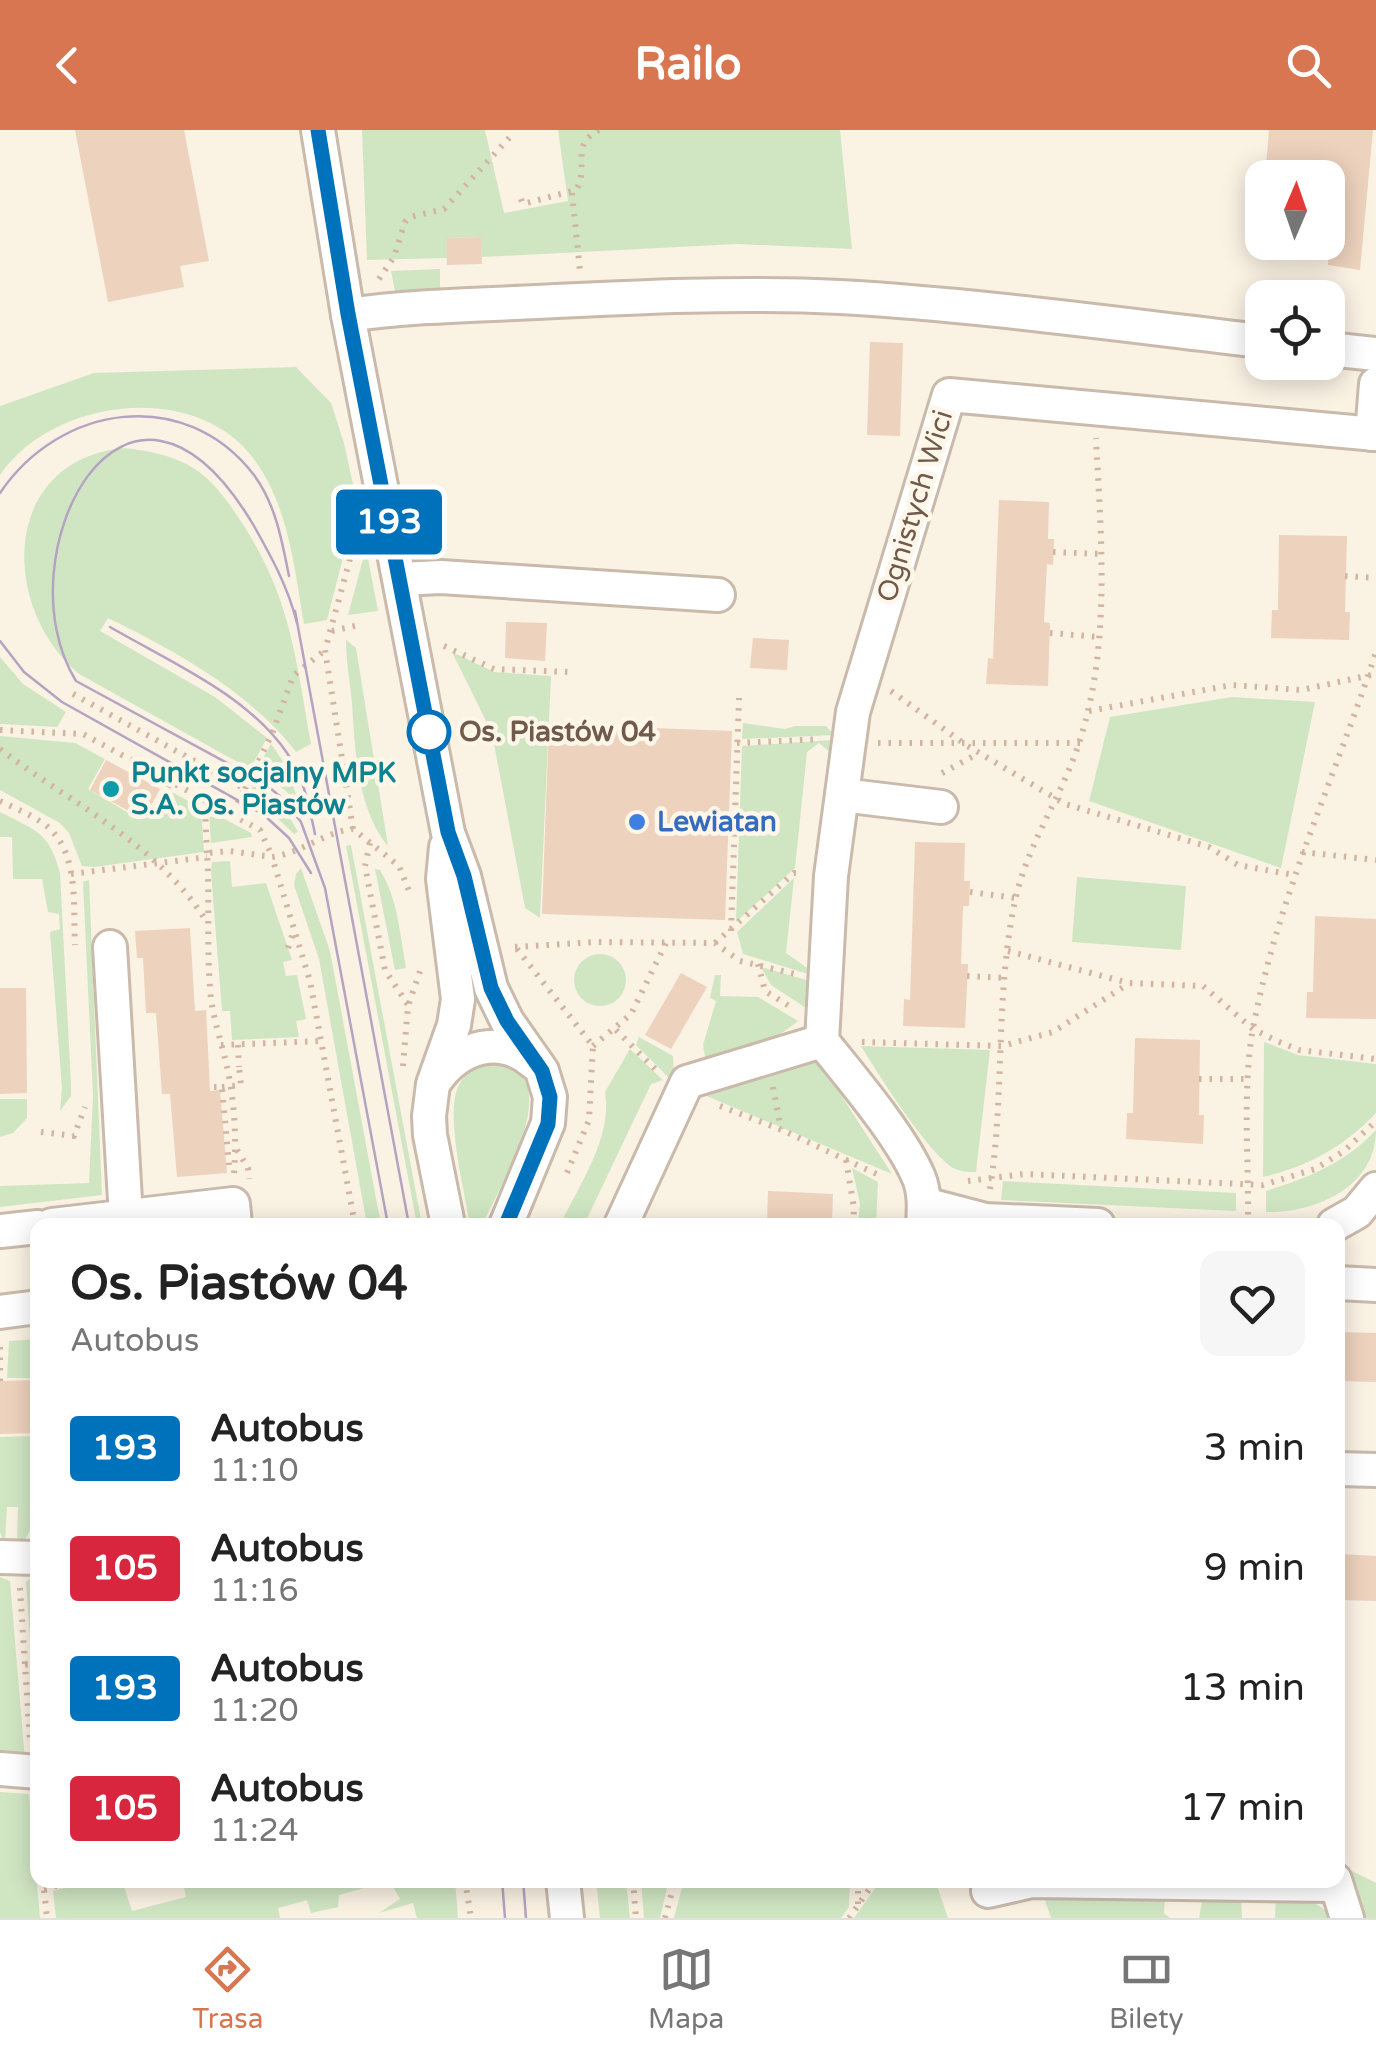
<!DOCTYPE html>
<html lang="pl">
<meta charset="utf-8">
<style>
body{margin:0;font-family:"Varela Round",sans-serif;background:#f6f6f6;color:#222;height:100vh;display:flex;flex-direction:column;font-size:38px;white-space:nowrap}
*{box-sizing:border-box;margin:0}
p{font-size:32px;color:#767676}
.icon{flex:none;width:55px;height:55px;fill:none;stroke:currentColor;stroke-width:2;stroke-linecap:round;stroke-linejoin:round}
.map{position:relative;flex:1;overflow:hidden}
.details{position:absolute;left:30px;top:1088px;width:1315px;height:670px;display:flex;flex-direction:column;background:#fff;border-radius:20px;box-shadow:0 5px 25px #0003}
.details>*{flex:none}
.badge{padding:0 20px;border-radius:8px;font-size:35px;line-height:65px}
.needle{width:65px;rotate:2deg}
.fabs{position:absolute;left:1245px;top:30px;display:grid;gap:20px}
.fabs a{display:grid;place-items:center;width:100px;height:100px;border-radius:20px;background:#fff;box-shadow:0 5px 25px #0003;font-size:50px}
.map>.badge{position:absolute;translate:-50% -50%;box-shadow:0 0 0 5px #fff}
.round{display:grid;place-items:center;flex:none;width:105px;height:105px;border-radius:20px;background:#f6f6f6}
.summary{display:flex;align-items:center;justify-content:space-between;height:170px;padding:0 40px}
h1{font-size:48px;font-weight:800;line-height:75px}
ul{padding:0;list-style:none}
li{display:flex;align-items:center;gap:30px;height:120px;padding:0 40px}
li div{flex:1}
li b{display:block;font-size:38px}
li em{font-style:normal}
li .badge{min-width:110px;font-weight:700;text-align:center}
header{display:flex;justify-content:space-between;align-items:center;height:130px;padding:0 40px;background:#d97652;color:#fff;font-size:45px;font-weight:800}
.dock{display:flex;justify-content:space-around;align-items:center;height:140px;border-top:2px solid #e0e0e0;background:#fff;font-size:28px;color:#767676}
.dock a{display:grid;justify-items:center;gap:5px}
.dock .selected{color:#d97652}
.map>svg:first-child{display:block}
</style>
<header><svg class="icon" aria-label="back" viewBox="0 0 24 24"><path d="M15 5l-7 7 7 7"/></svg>Railo<svg class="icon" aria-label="search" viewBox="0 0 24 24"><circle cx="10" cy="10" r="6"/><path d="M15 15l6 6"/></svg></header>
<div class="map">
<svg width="1376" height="1788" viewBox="0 0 1376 1788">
<rect width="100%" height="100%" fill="#faf2e3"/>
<g fill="#d0e6c3">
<polygon points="362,0 485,0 504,83 568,71 558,0 840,0 852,119 737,114 482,127 480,107 446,108 447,128 367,130"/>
<polygon points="440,139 440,161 396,166 391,141"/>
<path d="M296,237L331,273L344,313L357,373L327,490L304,494C294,437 289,376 253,328C195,250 52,268 0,345V276L94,243Z"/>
<path d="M122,318C144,320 168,324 188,335C208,345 224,366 236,384C290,462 295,524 311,614L296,622C250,562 174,520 108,488L100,501L215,567L267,608L250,639L79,544C0,478 0,332 122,318Z"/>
<polygon points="366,418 378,481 348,485"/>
<path d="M346,510L356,518L388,716C357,679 355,619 352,573C350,552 346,531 346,510Z"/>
<polygon points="452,522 494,542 551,546 540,788 525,778 492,603"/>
<polygon points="0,527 23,554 66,582 57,597 0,594"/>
<polygon points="1232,567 1315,572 1281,738 1089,671 1110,587"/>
<polygon points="743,593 785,599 795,596 826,596 834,605 742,609"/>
<polygon points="0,606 75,613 105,629 88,659 139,689 144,682 155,689 162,678 167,679 174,667 172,662 201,678 204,722 94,737 82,736 69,703 60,693 0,660"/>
<polygon points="833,610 832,624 819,613 807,622 795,738 736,792 742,616"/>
<polygon points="271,614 287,637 300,677 286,661 256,640"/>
<polygon points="254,654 283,676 298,702 294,704 274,685 247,668"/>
<polygon points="209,681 251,703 252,707 211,713"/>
<path d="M0,682C36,701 49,701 60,743L71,954V966L60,981L62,958L50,802L60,799L59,784L48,782L42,749H13L12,707H0Z"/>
<polygon points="351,715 422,1095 417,1095 346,716"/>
<polygon points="230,731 232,757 266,753 292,830 283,832 286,846 297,845 306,889 296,891 299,907 232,910 230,881 222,881 211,742 212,732"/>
<polygon points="301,738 330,821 381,1095 367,1095 319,829 294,755 296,744"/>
<path d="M375,739L380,740C398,769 400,804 406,838L395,840Z"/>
<polygon points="1077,747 1186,756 1181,820 1072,812"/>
<polygon points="794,748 786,823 813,842 808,844 743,824 737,802"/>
<polygon points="89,750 102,1065 0,1077 0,1056 89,1053 93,966 83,752"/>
<circle cx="600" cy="850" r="26"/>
<polygon points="761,837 813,852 806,878 771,855"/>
<path d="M715,845H721L720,866L758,867L798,891C778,908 730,935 705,927L703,915L716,871L710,868Z"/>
<polygon points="639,907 673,926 674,946 669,948 636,915"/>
<path d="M1264,912L1298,925L1376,934V983C1345,1016 1307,1037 1263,1047Z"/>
<path d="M861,916L990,920L976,1042C968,1042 961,1042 953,1038C927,1022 878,944 861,916Z"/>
<path d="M630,919L663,950L651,954L584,1095H560C579,1055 613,1007 605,962Z"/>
<polygon points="815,925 892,1044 697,962"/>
<path d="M490,933C575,936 498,1060 482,1095H470C465,1063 444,983 459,955C465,942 477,936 490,933Z"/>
<polygon points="0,969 27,969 27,988 13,1003 0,1007"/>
<path d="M1376,1000C1376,1057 1316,1083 1266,1082V1061C1308,1048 1345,1033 1376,1000Z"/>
<polygon points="852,1038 878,1052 876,1094 858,1093 860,1074"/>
<polygon points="1003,1051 1236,1063 1236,1081 1001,1070"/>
<polygon points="37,1209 37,1239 34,1248 7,1248 9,1211"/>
<polygon points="37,1306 37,1394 33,1395 21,1417 17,1417 18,1377 7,1377 5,1415 0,1402 0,1307"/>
<polygon points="0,1447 10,1451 25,1631 0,1629"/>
<polygon points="30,1449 37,1449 38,1527 35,1528 31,1523 26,1452"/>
<polygon points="0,1662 29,1664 40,1788 0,1788"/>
<polygon points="1352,1741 1376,1753 1376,1788 1363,1788 1360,1783"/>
<polygon points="100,1750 122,1750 132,1781 186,1767 184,1757 208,1750 372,1750 364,1754 364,1758 339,1765 338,1777 311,1783 307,1770 278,1778 280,1788 56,1788 53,1761"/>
<polygon points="389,1750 455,1750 458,1788 417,1788 413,1773 379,1783 400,1769"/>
<polygon points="596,1750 626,1750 630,1788 600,1788"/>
<polygon points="641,1750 669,1750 660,1788 644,1788"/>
<polygon points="684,1750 850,1750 849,1777 841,1788 674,1788"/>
<polygon points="881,1750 935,1750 948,1788 854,1788"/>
<polygon points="1046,1765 1165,1765 1164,1783 1170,1788 1051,1788 1045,1770"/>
<polygon points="1241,1765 1242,1788 1199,1788 1203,1766"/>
<polygon points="1276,1766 1307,1768 1337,1788 1275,1788"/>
</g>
<g fill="#edd2bd">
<polygon points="75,0 184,0 209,131 180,136 184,157 108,172"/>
<polygon points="1269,0 1373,0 1360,140 1328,135 1328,48 1265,48"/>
<polygon points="481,107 482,134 447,135 446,108"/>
<polygon points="870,212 903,213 900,306 867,305"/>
<polygon points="999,370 1049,372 1048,409 1054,409 1053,435 1047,434 1044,492 1050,493 1048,556 986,554 988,528 993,529"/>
<polygon points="1279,405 1347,406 1345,482 1350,482 1349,510 1271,508 1272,480 1278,480"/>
<polygon points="506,492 547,493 545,531 505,528"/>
<polygon points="753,508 789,510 787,540 750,538"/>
<polygon points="549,594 732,601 725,790 542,784"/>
<polygon points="106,630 160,659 148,681 144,680 140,687 90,660"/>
<polygon points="915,712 965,713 964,751 970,751 969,776 963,776 961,834 968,834 965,898 903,896 904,869 910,870"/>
<polygon points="1315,786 1376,789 1376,889 1306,888 1307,862 1313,862"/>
<polygon points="190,798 195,881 206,880 210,961 220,960 227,1043 177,1047 170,964 162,964 156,883 146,883 143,828 137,828 135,801"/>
<polygon points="681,843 707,857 671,919 645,905"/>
<polygon points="0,858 26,858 27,963 0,964"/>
<polygon points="1135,908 1200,910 1199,985 1204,985 1203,1014 1126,1009 1127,983 1133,983"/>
<polygon points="768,1061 833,1064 832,1095 767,1095"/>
<polygon points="1338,1202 1376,1203 1376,1252 1338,1251"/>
<polygon points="38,1250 38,1303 0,1304 0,1251"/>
<polygon points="1341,1424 1376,1426 1376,1471 1340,1470"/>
</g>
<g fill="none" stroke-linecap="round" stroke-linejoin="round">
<g stroke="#c9baab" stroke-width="38">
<g id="minor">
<polyline points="318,0 348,185 448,703 464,746 491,858 507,891 542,941 550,967 548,993 506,1095"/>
<path d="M348,185C410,176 474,175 537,172C638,167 739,162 840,167C981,175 1122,195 1262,211"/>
<polyline points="1328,219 1376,224"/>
<polyline points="1372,304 1376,254"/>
<polyline points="400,449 441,447 718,465"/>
<polyline points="842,665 941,677"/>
<polyline points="446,717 443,749 458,869 454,895 433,954 429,986 430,1005 448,1095"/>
<polyline points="110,817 126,1087"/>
<path d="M436,950C460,916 501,904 534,933"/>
<polyline points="924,1074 985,1090 1098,1095"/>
<polyline points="52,1095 233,1074 235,1095"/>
<polyline points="621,1095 687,952 822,911"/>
<path d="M923,1095C924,1079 925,1063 919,1048C902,1007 851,947 822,911L831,746L853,582L949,265L1376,304"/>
<polyline points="1334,1095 1357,1082 1376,1059"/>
<polyline points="0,1101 38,1097"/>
<polyline points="1338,1153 1376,1155"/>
<polyline points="0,1182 38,1177"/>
<polyline points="1338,1339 1376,1340"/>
<polyline points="0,1427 38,1428"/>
<polyline points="0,1639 38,1642"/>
<polyline points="563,1750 567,1788"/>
<polyline points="1335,1750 1347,1788"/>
<polyline points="988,1761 1032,1751 1336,1755"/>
</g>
</g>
<g stroke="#d1b5a1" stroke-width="6" stroke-dasharray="2.5 8" stroke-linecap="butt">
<polyline points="572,63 580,141"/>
<path d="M521,69L523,74L576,60C590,37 569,15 599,0"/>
<polyline points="379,149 394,127 405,92 410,87 444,79 510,7"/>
<polyline points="1053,422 1101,424"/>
<polyline points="1345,446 1376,448"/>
<polyline points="332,501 359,495"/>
<polyline points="1050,503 1099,507"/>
<polyline points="444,516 494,539 569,542"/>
<polyline points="891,561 966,615 1065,674 1209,717 1238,735 1294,745"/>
<polyline points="73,564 245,659 232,684"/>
<polyline points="1089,581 1232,555 1301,560 1376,544"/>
<polyline points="0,600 83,604 260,700 272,726"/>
<polyline points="737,613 821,609"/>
<polyline points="878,613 1080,613"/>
<path d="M0,619C70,673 155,712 205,789"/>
<polyline points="942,643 979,623"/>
<polyline points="245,659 272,604 293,546 325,520"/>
<path d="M0,671C16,679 36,686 50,699C79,726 73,778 75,815"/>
<polyline points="153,685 171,651"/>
<polyline points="353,699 325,520 356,407"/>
<polyline points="370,713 365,736 385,840 408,875"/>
<polyline points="1302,722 1376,730"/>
<polyline points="207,723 205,680 209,672"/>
<polyline points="71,744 207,727"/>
<polyline points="970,762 1016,768"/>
<polyline points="731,801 739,568"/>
<polyline points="715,813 794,743 802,743"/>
<polyline points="515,817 596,812 715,813 740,831 795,844"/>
<polyline points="288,818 294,800"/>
<polyline points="517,819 593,916 589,990 564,1050"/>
<polyline points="1008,821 1129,853 1203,856 1253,899 1277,911 1299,920 1376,929"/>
<polyline points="758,834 765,861 794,879"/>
<polyline points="967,846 1006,848"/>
<polyline points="616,900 657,941"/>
<polyline points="862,912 1002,916 1053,902 1128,854"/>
<polyline points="221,915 321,911"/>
<polyline points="238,915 239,937"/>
<polyline points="593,916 631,884 666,813"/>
<polyline points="403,936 408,876 420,841"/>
<polyline points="1199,949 1249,949"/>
<polyline points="214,957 222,957 229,1035"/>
<polyline points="773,957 781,999"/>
<polyline points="720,976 782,1000 883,1047"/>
<polyline points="41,1002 74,1006 85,977"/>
<polyline points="237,1020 248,1038 249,1049"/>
<polyline points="846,1030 854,1078 853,1095"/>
<path d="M234,1043C237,1006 234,965 225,928C220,909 214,889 211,869C206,819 210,773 207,723L230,721L272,727"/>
<polyline points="968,1051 1024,1044 1263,1055 1315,1039 1344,1021 1376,991"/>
<path d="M990,1059C1005,964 995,864 1015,771C1027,714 1063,665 1080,610C1111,513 1101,407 1096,308"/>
<path d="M355,1095L310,851L272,727C302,723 324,702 353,699L399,736L409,761"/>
<path d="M1248,1095C1249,1032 1242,959 1253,898C1278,767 1335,648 1376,522"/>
<polyline points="0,1251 0,1213"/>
<polyline points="20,1458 30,1611"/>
<polyline points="25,1535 38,1532"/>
<polyline points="36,1673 38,1687"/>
<polyline points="43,1750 47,1788"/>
<polyline points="465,1750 471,1788"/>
<polyline points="633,1750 636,1788"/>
<polyline points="44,1759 80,1750"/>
<polyline points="858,1774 858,1750"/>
<polyline points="665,1788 675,1750"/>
<polyline points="849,1788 876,1750"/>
</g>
<use href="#minor" stroke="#fff" stroke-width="32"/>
<g stroke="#b5a3c2" stroke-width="2.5">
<path d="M0,363C60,274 185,255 254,345C276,375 282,411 289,446"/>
<polyline points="295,481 409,1095"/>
<path d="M297,493C288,457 272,428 254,396C125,178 0,428 76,551L264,653L282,668L301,692L325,758L388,1095"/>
<path d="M110,497C170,532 248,565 287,623C304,648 309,676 315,704"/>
<polyline points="0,511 24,542 62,572 264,685 289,708 311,743"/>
<polyline points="502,1750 505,1788"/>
<polyline points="523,1750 526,1788"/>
</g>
<polyline stroke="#d1b5a1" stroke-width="6" stroke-dasharray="2.5 8" stroke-linecap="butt" points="222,957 241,955 239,937"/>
</g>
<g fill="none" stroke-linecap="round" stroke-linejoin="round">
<g stroke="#fff" stroke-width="22">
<polyline id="line" points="318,0 348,184 448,702 464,746 491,858 507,891 542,941 550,967 548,994 506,1095"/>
</g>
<use href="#line" stroke="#0072bc" stroke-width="15"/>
</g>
<circle fill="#fff" stroke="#0072bc" stroke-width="5" cx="429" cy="602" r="20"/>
<circle fill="#0f9aa8" stroke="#fdf6e9" stroke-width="4" cx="111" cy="659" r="10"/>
<circle fill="#3f7fe0" stroke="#fdf6e9" stroke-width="4" cx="637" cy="692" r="10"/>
<g text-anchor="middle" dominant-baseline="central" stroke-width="9" stroke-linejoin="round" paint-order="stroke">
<g font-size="28" fill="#6f5a4b" stroke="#fdf6e9">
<text transform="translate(915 376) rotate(-73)">Ognistych Wici</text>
</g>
<g font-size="28" font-weight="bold" fill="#6f5a4b" stroke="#fdf6e9" text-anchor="start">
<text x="459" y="602">Os. Piastów 04</text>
</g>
<g font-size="28" font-weight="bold" fill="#0d838f" stroke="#fdf6e9" text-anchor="start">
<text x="131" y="643">Punkt socjalny MPK<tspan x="131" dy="32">S.A. Os. Piastów</tspan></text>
</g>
<g font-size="28" font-weight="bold" fill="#366cbe" stroke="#fdf6e9" text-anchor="start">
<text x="657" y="692">Lewiatan</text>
</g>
</g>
</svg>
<div class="fabs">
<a><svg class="needle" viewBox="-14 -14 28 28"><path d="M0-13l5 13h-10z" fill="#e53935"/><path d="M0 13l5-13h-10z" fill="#767676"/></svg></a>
<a><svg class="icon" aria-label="locate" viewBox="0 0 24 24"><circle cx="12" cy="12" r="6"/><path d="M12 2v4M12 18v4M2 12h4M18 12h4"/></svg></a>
</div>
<b class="badge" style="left:389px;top:392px;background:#0072bc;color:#fff">193</b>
<section class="details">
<div class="summary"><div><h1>Os. Piastów 04</h1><p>Autobus</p></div><a class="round"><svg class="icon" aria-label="heart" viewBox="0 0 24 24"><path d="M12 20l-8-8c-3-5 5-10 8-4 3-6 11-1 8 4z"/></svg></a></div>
<ul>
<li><span class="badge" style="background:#0072bc;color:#fff">193</span><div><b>Autobus</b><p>11:10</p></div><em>3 min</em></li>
<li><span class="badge" style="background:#d7263d;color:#fff">105</span><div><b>Autobus</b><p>11:16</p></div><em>9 min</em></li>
<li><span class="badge" style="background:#0072bc;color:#fff">193</span><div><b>Autobus</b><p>11:20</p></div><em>13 min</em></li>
<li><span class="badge" style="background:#d7263d;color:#fff">105</span><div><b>Autobus</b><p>11:24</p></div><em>17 min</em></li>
</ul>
</section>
</div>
<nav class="dock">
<a class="selected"><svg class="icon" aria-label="directions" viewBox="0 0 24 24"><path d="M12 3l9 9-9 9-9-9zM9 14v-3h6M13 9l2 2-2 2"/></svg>Trasa</a>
<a><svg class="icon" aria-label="map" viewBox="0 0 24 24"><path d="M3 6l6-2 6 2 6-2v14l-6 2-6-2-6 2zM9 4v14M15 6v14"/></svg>Mapa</a>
<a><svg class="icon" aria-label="tickets" viewBox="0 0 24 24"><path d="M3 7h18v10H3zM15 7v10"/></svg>Bilety</a>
</nav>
